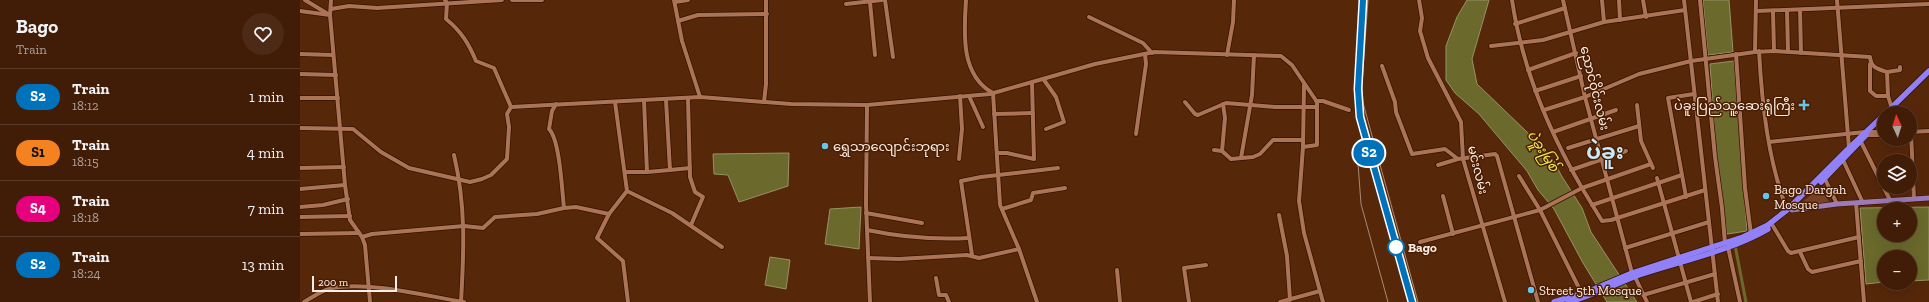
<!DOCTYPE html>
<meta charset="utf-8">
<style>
body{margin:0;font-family:"Zilla Slab","Noto Sans Myanmar",serif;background:#4c2a16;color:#f1f3f6;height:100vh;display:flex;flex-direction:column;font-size:15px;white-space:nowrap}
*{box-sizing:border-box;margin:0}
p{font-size:13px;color:#aea29c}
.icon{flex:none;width:22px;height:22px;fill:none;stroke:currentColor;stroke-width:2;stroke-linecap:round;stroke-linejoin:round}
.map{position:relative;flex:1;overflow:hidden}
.side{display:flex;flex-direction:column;background:#411d08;width:300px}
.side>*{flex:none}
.badge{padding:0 8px;border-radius:13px;font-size:14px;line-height:26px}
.needle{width:26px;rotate:356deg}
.tools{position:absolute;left:1577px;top:106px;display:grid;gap:8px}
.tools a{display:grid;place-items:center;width:40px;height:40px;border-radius:50%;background:#411d08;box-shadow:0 4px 16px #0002,0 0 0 1px #5a3b29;font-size:20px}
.scale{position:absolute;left:12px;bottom:10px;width:85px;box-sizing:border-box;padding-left:4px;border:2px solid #fcefe9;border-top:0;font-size:11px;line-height:14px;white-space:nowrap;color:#fcefe9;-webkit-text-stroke:3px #4b1d00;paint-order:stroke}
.map>.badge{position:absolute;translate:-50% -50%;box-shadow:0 0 0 2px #fff}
.round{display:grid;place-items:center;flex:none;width:42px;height:42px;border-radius:21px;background:#4c2a16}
.summary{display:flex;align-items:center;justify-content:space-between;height:68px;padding:0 16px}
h1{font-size:19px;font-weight:700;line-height:30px}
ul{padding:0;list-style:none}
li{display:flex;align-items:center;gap:12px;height:56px;padding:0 16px;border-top:1px solid #5a3b29}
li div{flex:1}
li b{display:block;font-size:15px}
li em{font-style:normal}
li .badge{min-width:44px;font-weight:700;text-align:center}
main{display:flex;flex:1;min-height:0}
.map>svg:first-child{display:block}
</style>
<main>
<section class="side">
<div class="summary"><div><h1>Bago</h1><p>Train</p></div><a class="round"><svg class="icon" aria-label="heart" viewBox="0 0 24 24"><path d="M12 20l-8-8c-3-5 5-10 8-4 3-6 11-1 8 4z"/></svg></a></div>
<ul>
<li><span class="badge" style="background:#0072bc;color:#fff">S2</span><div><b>Train</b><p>18:12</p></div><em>1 min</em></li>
<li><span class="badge" style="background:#f58220;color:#111">S1</span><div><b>Train</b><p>18:15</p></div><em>4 min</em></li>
<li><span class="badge" style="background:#e6007e;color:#fff">S4</span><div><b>Train</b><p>18:18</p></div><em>7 min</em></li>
<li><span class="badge" style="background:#0072bc;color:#fff">S2</span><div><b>Train</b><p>18:24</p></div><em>13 min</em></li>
</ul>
</section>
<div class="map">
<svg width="1629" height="302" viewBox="0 0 1629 302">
<rect width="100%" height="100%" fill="#57270a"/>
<polygon fill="#764124" points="1521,187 1529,202 1497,206"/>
<g fill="#6b6a2c" stroke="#969265" fill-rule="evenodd">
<polygon points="1167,0 1189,0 1172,59 1177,84 1228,133 1254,161 1261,175 1282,208 1291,232 1337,302 1307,302 1283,263 1254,209 1238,190 1227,171 1179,114 1155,93 1146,80 1146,46 1157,17"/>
<polygon points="1403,0 1429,0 1433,52 1408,55"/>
<polygon points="1434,61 1447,231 1427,234 1416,151 1410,64"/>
<polygon points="489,153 488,186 439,202 428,175 414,174 413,154"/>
<polygon points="561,207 559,249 525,244 530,209"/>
<path d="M1629,207V280L1610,281V257H1584V282L1566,284L1560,208ZM1584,209H1610V235H1584Z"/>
<polygon points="470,257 490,260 486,289 465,285"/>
</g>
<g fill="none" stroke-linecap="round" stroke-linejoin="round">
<polyline stroke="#6b6a2c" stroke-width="3" points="1435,245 1446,302"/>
<g stroke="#351200" stroke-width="5.5">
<g id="minor">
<polyline points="5,0 28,14"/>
<polyline points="31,0 30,15 45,185 50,220 62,237 65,245 70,302"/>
<path d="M145,0L147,3L146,19C161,31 169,44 176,61L194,68L211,107"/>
<polyline points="212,0 242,0"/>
<polyline points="374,0 382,41 400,97"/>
<polyline points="585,0 593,57"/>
<path d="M666,0C664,32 660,75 693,93L700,205L719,249L737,302"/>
<polyline points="1119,0 1122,18 1120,31 1128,58 1161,122 1163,159 1205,302"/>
<path d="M1212,0C1222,67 1248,130 1282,188L1240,210L1219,176"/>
<polyline points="1263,0 1285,97 1332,273"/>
<polyline points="1302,0 1304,22"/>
<polyline points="1319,0 1320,20"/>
<polyline points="1343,0 1346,17"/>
<polyline points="1384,0 1418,302"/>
<polyline points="1400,0 1415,157 1422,208 1425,243"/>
<polyline points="1537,0 1549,148"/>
<polyline points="375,2 388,0"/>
<polyline points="570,2 575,55"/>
<polyline points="546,4 582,0"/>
<polyline points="31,9 49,6 77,8 202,0"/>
<polyline points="1487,10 1488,52"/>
<polyline points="1500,10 1501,53"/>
<polyline points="0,11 30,15"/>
<polyline points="1457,11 1629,4"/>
<polyline points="1473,11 1474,51"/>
<polyline points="789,17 843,43 852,53"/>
<polyline points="378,21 398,15 467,14"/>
<polyline points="1215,24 1265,8"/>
<polyline points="1191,46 1243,40 1304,22 1385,10"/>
<path d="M1459,51C1462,105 1468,160 1487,210"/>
<polyline points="1455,52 1456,0"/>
<polyline points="0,54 33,55"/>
<polyline points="1436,54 1445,188 1451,234"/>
<polyline points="927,55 933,22 934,0"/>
<polyline points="1570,64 1570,91 1576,96 1588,96"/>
<polyline points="1082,66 1095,102 1096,112 1112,154 1145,149 1158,159 1195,154 1197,156 1238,302"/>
<polyline points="1228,70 1276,53"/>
<polyline points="1587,72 1600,70 1600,67"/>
<polyline points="0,74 36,75"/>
<polyline points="744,80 756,97 764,122 746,129"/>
<polyline points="1235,91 1281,76"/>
<polyline points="669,96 683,127"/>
<polyline points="0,98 38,98"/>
<polyline points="388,99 390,177 395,192 403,197 391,225"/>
<polyline points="366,100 370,170 390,168"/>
<polyline points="1016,101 1023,101 1049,110"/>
<polyline points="315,102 327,191 372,213 422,247"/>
<polyline points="464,102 466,84 466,0"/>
<polyline points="885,102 895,114 898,115 926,103 975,107 1017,107"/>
<path d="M256,104L252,111L249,129C260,140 262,191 264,208"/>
<polyline points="567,105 690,94 795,64 854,52 981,56 992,65 1017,102 1017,145 1003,147 999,201 1004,233 1023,302"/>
<polyline points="1337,105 1341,141 1353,168"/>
<polyline points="211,107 400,97 491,104 567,105 566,204 570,302"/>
<path d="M1244,110L1285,97L1339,74L1391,61L1455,52L1474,51L1570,57C1571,68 1578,69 1587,72L1588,96L1593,112"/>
<polyline points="694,114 733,113"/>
<polyline points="0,128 53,129 81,152 109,168 170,182 182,179 191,175 207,159 209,127 207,114 211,107"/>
<polyline points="1253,132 1316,110"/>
<polyline points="1610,132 1629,131"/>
<polyline points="1611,132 1614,199"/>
<polyline points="836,134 846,64 845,54"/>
<polyline points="1565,135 1584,135"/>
<polyline points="1469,142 1565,132 1584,132"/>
<polyline points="1561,142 1590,200"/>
<polyline points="1003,147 1004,85"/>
<polyline points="1268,148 1339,126"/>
<polyline points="914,150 922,151 931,159 953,157 960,154 973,140 1003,140"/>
<polyline points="922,151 925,118 923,104"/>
<polyline points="697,153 707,153 734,159 732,83"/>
<path d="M154,155C166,206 164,250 161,302"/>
<polyline points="941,158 952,95 954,55"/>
<polyline points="659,159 662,129 660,96"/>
<polyline points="1543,160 1563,203"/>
<polyline points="1351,164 1282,188 1302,221 1311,220 1405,190"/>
<polyline points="1138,165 1158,159"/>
<polyline points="0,168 44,167"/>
<polyline points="1271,170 1326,151"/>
<polyline points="325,172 347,172 344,100"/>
<polyline points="347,172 370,170"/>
<polyline points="1524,177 1537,204"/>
<polyline points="1357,178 1391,302"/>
<polyline points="0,189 45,185"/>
<polyline points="327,191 309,214 297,238 323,261 328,302"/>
<polyline points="1143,196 1153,234"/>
<polyline points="1386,197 1368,98 1394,94"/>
<polyline points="1556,203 1564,302"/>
<polyline points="1292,205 1382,175"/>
<polyline points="0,207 23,205 48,199"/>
<polyline points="702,209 731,200 733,193 765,188"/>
<polyline points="566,213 622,223"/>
<polyline points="979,215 987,256 990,300"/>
<polyline points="0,217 50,216"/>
<polyline points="1473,226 1488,251 1491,253 1559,237"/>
<path d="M567,230C601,237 634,240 669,238"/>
<polyline points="0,234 59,233"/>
<polyline points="62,237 72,234 164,226 183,228 195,217 237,214 264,208 276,207 309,214"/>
<polyline points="1120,242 1240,210 1282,294"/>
<polyline points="1428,247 1440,302"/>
<polyline points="1325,248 1409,222"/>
<polyline points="1500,252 1508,269 1512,272 1561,261"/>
<polyline points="672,255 661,181 681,177 758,168"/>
<polyline points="568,258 599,259 667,255 679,258 719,249"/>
<polyline points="817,270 820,302"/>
<polyline points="1335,277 1347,302"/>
<polyline points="636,278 639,295 646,295 649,302"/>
<polyline points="1343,295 1415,274"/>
<path d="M4,302C13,297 22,290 32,288C69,281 126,296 164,302"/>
<polyline points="889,302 884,268 906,265"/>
<polyline points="980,302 1020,291"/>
<polyline points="1393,302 1418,294"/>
</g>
</g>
<g stroke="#351200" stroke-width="6">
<polyline id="major" points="1492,210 1537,204 1629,198"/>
</g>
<g stroke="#351200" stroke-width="7">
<g id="highway">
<polyline points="1586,113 1629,71"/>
<polyline points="1521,182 1566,135"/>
<polyline points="1254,302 1287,292 1332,273 1443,237 1468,225 1487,210 1547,150 1584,115"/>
<path d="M1268,302C1293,296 1315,284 1339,275C1381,261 1430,251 1468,229"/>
</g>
</g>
<use href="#minor" stroke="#ab7457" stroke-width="4"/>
<use href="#major" stroke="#9c7bb7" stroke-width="5"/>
<use href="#highway" stroke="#9280f7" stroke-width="5.5"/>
<g stroke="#a88977" stroke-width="1">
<polyline points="1068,0 1062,84 1063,103 1118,302"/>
<polyline points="1058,101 1061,125 1085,208"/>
<polyline points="1057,150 1061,204 1088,302"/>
</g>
</g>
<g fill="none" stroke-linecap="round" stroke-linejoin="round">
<g stroke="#fff" stroke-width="9">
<polyline id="line" points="1063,0 1058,89 1060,117 1112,302"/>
</g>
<use href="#line" stroke="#0072bc" stroke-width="6"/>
</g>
<g fill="#64c5ee" stroke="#4b1d00" stroke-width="1.5">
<path d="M1502 99h4v4h4v4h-4v4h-4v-4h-4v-4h4z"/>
<circle cx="525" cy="146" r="4"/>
<circle cx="1466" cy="196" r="4"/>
<circle cx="1231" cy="290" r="4"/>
</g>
<circle fill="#fff" stroke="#0072bc" stroke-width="2" cx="1096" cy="247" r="8"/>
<g text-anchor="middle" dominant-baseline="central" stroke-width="3" stroke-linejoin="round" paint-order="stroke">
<g font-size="13" fill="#fcefe9" stroke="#4b1d00">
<text transform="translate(1295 88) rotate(76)">ညောင်ဝိုင်းလမ်း</text>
<text transform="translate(1178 170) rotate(76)">မင်းလမ်း</text>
</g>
<g font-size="13" fill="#fcefe9" stroke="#4b1d00" text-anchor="start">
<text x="1495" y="105" text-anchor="end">ပဲခူးပြည်သူ့ဆေးရုံကြီး</text>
<text x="533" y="146">ရွှေသာလျောင်းဘုရား</text>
<text x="1474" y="189">Bago Dargah<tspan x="1474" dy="15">Mosque</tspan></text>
<text x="1239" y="290">Street 5th Mosque</text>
</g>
<g font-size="13" font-weight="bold" fill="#fcefe9" stroke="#4b1d00" text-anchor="start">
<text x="1108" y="247">Bago</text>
</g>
<g font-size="14" font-style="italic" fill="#ece94e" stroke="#4b1d00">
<text transform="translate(1243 151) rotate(57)">ပဲခူးမြစ်</text>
</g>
<g font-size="21" font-weight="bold" fill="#c9eaf9" stroke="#4b1d00">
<text x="1305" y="151">ပဲခူး</text>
</g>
</g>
</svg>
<div class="tools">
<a><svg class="needle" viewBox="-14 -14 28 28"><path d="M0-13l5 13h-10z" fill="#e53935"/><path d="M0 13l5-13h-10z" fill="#aea29c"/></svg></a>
<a><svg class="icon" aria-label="layers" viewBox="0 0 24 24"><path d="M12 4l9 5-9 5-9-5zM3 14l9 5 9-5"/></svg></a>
<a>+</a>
<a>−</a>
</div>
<div class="scale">200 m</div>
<b class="badge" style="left:1069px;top:153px;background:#0072bc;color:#fff">S2</b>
</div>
</main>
